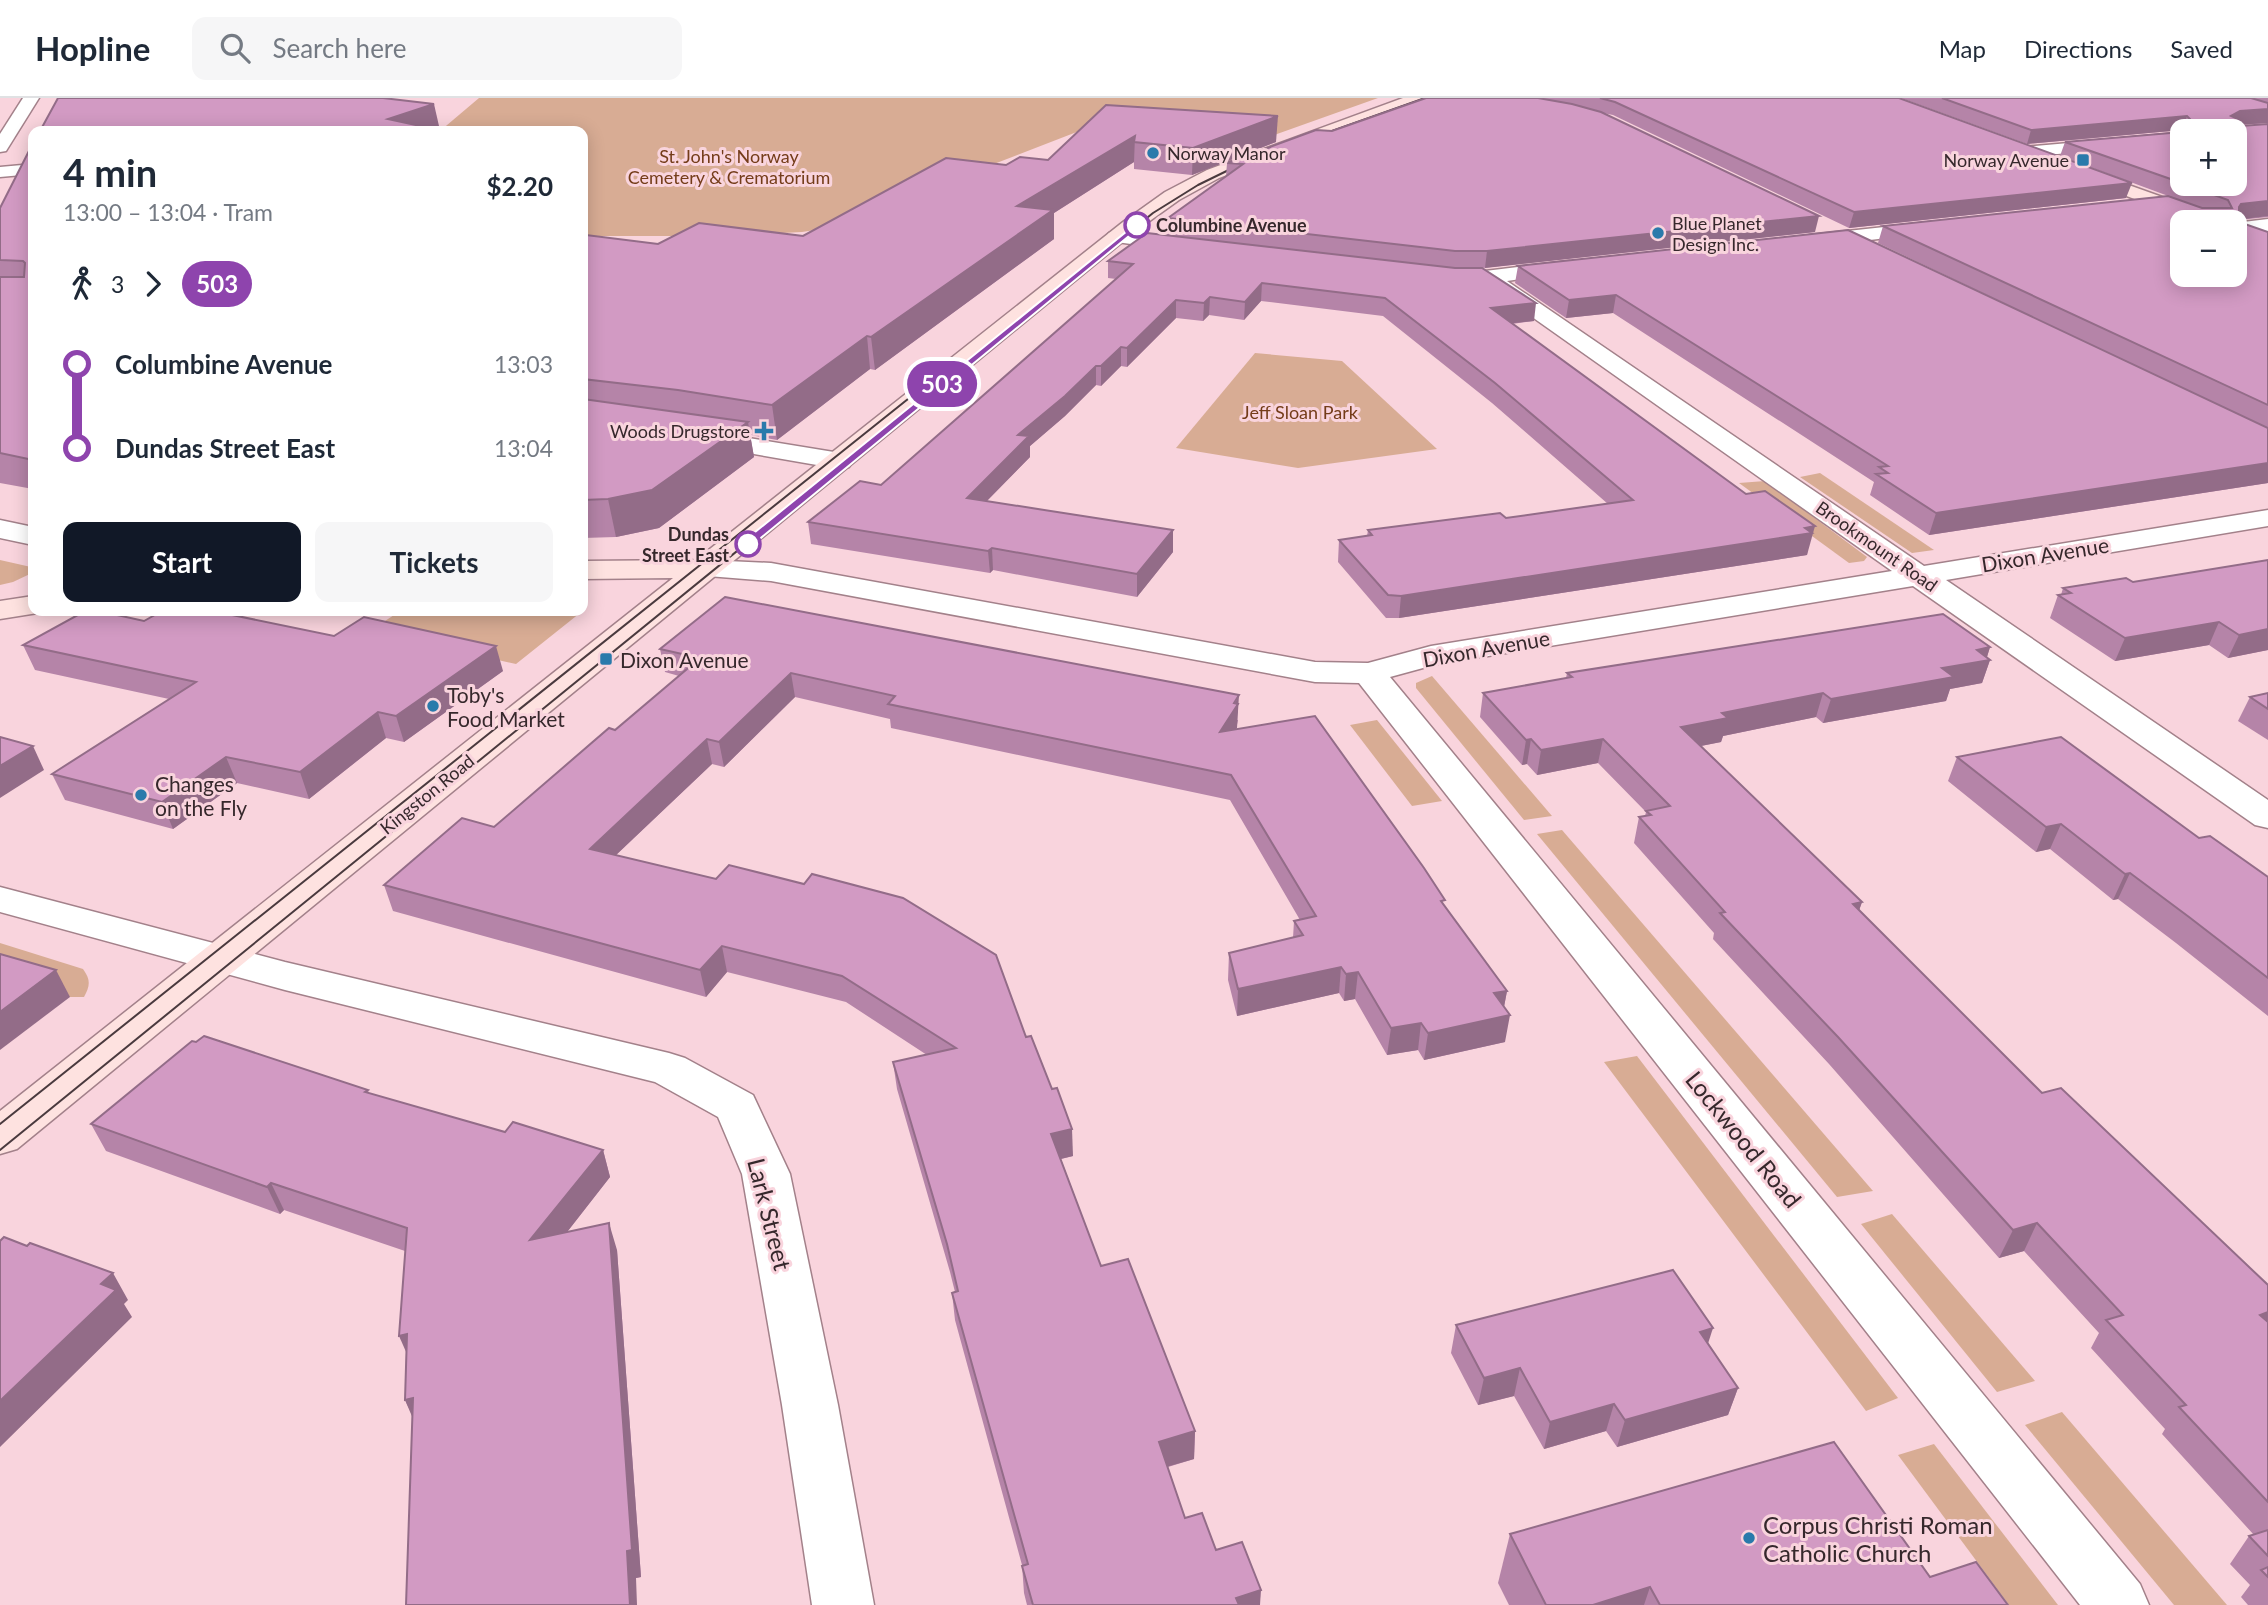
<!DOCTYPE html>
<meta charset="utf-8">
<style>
body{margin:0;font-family:Lato,sans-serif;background:#f6f6f7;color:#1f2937;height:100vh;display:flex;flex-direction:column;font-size:26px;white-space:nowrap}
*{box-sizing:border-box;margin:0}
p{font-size:23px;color:#747a83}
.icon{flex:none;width:38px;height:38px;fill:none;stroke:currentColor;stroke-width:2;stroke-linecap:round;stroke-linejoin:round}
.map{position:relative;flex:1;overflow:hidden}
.panel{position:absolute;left:28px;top:28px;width:560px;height:490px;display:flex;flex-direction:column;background:#fff;border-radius:14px;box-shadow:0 4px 18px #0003}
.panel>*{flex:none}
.badge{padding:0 14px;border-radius:23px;font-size:24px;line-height:46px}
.buttons{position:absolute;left:2170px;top:21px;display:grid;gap:14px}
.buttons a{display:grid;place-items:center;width:77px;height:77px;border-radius:14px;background:#fff;box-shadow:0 4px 18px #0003;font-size:35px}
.map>.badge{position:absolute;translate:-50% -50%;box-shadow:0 0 0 4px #fff}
.legs{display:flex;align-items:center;gap:10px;height:77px;padding:0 35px;font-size:23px}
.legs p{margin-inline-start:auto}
.summary{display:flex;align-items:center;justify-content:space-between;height:119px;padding:0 35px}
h1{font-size:38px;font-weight:700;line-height:52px}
.action{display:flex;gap:14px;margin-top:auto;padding:14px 35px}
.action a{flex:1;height:80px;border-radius:14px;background:#111827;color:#fff;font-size:28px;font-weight:700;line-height:80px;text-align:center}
.action a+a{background:#f6f6f7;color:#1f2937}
ul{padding:0 35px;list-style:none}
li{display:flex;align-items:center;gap:24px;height:84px;font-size:26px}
li i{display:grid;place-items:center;width:10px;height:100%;margin:0 9px;background:currentColor}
li i::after{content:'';width:18px;height:18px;margin:-9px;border:5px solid;border-radius:50%;background:#fff}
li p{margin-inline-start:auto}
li:first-child i{background:linear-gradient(#0000 50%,currentColor 0)}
li:last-child i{background:linear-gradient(currentColor 50%,#0000 0)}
header{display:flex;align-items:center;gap:42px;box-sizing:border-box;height:98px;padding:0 35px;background:#fff;border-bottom:2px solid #e0e1e3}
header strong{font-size:33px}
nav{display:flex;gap:38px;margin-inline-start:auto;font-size:24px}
.search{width:490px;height:63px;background:#f6f6f7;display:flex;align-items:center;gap:18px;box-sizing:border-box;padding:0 24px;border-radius:14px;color:#747a83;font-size:26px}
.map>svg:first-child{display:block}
</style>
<header>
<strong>Hopline</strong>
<div class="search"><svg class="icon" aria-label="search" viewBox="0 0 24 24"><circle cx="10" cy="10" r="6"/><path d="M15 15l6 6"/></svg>Search here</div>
<nav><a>Map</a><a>Directions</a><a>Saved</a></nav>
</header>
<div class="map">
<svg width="2268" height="1507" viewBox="0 0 2268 1507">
<rect width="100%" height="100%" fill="#f9d4dd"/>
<g fill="#d8ac94">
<polygon points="479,0 1378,0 1260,42 1087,30 942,86 879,122 802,134 721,138 583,138 583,33 440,33"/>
<polygon points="1255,255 1342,263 1437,351 1298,370 1176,350"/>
<polygon points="1820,375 1934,452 1912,455 1800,379"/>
<polygon points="1765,383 1867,459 1864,463 1849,465 1739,385"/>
<polygon points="0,462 31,469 32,475 13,484 0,487"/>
<polygon points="583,510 585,511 516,566 370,533 400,513 583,513"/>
<polygon points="1432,578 1552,718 1524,722 1416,590 1416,585"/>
<polygon points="1377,622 1442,703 1412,708 1350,627"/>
<polygon points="1562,732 1873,1093 1837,1099 1537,736"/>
<path d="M0,845L83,871C91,882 90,888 84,899H70L0,878Z"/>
<polygon points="1637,958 1898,1300 1866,1313 1604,964"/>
<polygon points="1892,1116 2035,1283 1997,1294 1861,1126"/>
<polygon points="2062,1314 2227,1507 2174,1507 2025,1327"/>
<polygon points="1934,1346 2058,1507 2009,1507 1898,1357"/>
</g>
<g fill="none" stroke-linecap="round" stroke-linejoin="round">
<g stroke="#a3818a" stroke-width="3">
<g id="street">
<polygon points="23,0 39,0 6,53 0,54 0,36"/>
<polygon points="2182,35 2182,45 2024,59 2015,54 2024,49"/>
<polygon points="33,66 33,76 0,79 0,69"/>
<polygon points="2268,121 2268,133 2235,137 2235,125"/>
<polygon points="1931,124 1941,130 1938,134 1810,149 1803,147 1800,143 1803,139 1810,137"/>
<polygon points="1116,133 1190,142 1197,144 1200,148 1197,152 1190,154 1109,143 1106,139 1109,135"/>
<polygon points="1569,163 1576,165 1579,169 1576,173 1507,183 1924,468 2268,412 2268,428 1946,482 2268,702 2268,730 2255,727 1913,488 1434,567 1390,579 2140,1486 2149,1507 2080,1507 1359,585 1315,584 771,483 695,477 691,471 695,465 706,462 771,465 1315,564 1368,565 1431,548 1892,473 1484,185 1434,181 1431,177 1434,173 1485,173"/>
<polygon points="700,332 840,355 849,357 853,363 849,369 840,371 691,345 687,340 691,335"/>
<polygon points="0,422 33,429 33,447 0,440"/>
<polygon points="0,789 285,864 669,955 685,960 753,997 790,1076 838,1307 874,1507 812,1507 782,1307 742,1076 718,1019 655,984 285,892 0,814"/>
</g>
</g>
<g stroke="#a3818a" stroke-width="3">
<g id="secondary">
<polygon points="1403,0 1425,0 1422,3 1219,80 1179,102 1137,132 17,1051 0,1056 0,1013 673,480 583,481 583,463 696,462 1123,124 1165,94 1207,72"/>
<polygon points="2081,70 2221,120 2224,124 2197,124 2075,79 2072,75 2075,71"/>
<polygon points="33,498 33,513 44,514 0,521 0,503"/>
</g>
</g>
<use href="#street" fill="#fff" fill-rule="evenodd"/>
<use href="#secondary" fill="#fee2e0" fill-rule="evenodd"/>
<g stroke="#4a3a3e" stroke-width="2">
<polyline points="1315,39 1425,0"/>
<polyline points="0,1026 923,289"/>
<polyline points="0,1052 1153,115 1198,87 1243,65"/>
</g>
</g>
<g fill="#b584a8">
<polygon points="1426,0 1899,0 2126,100 1849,130 1613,17 1603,15 1815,134 1483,170 1534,223 1512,226 1809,450 1808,450 1807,457 1399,520 1386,520 1338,464 1339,442 1367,438 1368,432 1506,420 1608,406 1492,305 1383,218 1261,203 1244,222 1209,217 1203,223 1176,220 1127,269 1121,268 1101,288 1096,287 1065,318 1030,348 1030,359 987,403 1173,432 1173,454 1137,499 993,472 990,475 811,446 808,424 881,387 1116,181 1108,180 1108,163 1167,136 1168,120 1226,78 1227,65 1332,33"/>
<polygon points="1901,0 2268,0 2268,25 2240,27 2241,28 2268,26 2268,119 2239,122 2239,124 2268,134 2268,385 1929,437 1870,397 1874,384 1613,215 1566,220 1515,185 1518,168 2117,259 1878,145 1883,128 2190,106 2060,58 2065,44 2183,33 2182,32 2027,46"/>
<polygon points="1106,7 1276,44 1192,77 1134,71 1134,64 1054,115 1054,141 875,272 870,271 777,342 750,337 754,359 659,430 616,439 583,440 583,138 658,146 803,138 1006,67 1048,62"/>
<polygon points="33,45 33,391 0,385 0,110"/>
<polygon points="2268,462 2268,552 2228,560 2209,547 2115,563 2050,520 2058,497 2061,497 2063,490 2133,484"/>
<polygon points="144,523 503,573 404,644 386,640 309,701 237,685 173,731 65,702 52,676 169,601 35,572 23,547"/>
<polygon points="1990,549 1987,559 1990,562 1982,585 1950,591 1946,603 1823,625 1816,619 1723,638 1721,644 1701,648 1862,804 1859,812 2042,995 2268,1187 2268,1507 2248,1507 2241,1499 2250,1487 2230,1466 2249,1438 2254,1437 2162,1336 2165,1331 2091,1250 2099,1235 2024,1153 1999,1160 1829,966 1713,841 1714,835 1634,745 1639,719 1645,718 1646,714 1598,665 1537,677 1527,666 1522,667 1480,619 1483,595 1566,580 1567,575"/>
<polygon points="660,551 1238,622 1236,631 1444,807 1507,893 1504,909 1505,944 1424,962 1418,952 1387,957 1355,901 1344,903 1339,895 1237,918 1228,882 1229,855 1293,840 1294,823 1300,822 1230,702 891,630 890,621 795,599 724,669 712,666 616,757 1026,939 1073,1058 1061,1061 1101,1168 1195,1333 1194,1361 1168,1369 1185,1420 1216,1452 1260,1507 1027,1507 1024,1495 1022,1467 955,1222 952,1195 955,1194 950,1174 897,991 893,964 927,957 846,904 727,874 706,899 393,813 384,787 494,729 615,632 679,578 665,574"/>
<polygon points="2268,595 2268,642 2238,623 2250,599"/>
<polygon points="1957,659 2199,740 2268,779 2268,918 2176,845 2118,801 2113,802 2050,751 2036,754 1948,683"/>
<polygon points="368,992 369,996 505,1034 603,1052 610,1079 567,1134 617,1152 641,1479 636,1480 413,1319 405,1302 406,1255 405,1153 284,1112 280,1116 106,1053 91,1026"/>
<polygon points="1456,1227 1708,1245 1738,1290 1728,1317 1617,1349 1606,1333 1544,1351 1514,1298 1478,1307 1451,1255"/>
<polygon points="1510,1436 1930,1479 2008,1507 1509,1507 1498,1485"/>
</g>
<g fill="#936c88">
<polygon points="434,6 439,28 424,33 388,21"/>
<polygon points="2268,11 2268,25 2235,27 2231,18 2240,13"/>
<polygon points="1278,18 1276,44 1192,77 1193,50"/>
<polygon points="2187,18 2182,32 2027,46 2031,32"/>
<polygon points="1135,38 1134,64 1054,115 1054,141 875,272 871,239 1017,108"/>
<polygon points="2132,85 2126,100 1849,130 1854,114"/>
<polygon points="2268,103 2268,118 2235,122 2239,109 2241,106"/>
<polygon points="1819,118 1815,134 1485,170 1487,153"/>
<polygon points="1262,185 1261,203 1244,222 1245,204"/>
<polygon points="1616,197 1613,215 1566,220 1569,202"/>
<polygon points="1210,199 1209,217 1203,223 1204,205"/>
<polygon points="1176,202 1176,220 1127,269 1127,250"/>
<polygon points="1536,205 1534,223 1488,228 1491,210"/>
<polygon points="867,238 870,271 777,342 772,307"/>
<polygon points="1121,249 1121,268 1101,288 1101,268"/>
<polygon points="1096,268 1096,287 1065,318 1030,348 1030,359 969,421 967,400 1018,337"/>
<polygon points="748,324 754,359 659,430 616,439 608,401"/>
<polygon points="2268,365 2268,385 1929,437 1936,415"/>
<polygon points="1815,428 1807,457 1399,520 1401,498"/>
<polygon points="1173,432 1173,454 1137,499 1137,476"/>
<polygon points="992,450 993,472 990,475 988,453"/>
<polygon points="2219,524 2209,547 2115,563 2125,540"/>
<polygon points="2268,531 2268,552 2228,560 2239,537"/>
<polygon points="496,548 503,573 404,644 396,618"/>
<polygon points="1990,549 1986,562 1990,562 1982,585 1950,591 1946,603 1823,625 1831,601 1942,570 1977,552"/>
<polygon points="791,575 795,599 724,669 719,644"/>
<polygon points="1823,595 1816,619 1723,638 1721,644 1675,653 1681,629 1722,615"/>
<polygon points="1239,597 1237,630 1219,658 1220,634"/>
<polygon points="378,614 386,640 309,701 300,674"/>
<polygon points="707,641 712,666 596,776 590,751"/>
<polygon points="1531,641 1527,666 1522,667 1526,642"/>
<polygon points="1603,641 1598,665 1537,677 1541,652"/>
<polygon points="33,648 44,672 0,700 0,668"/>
<polygon points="226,659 237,685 173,731 162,704"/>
<polygon points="2061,726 2050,751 2036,754 2046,729"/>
<polygon points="2130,775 2118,801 2113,802 2125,776"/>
<polygon points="1862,804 1853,830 1853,806"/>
<polygon points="722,848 727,874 706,899 700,872"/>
<polygon points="1341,869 1339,895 1237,918 1238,891"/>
<polygon points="56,872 70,899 0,952 0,914"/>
<polygon points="1358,874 1355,901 1344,903 1346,876"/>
<polygon points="1507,893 1502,919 1510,917 1505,944 1424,962 1428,935 1494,895"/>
<polygon points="1421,925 1418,952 1387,957 1391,930"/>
<polygon points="1072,1031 1073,1058 1052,1063 1051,1036"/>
<polygon points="603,1052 610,1079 539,1170 530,1142"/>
<polygon points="271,1085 284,1112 280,1116 267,1089"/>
<polygon points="609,1125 617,1152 641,1479 636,1480 637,1507 630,1507"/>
<polygon points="2037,1125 2024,1153 1999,1160 2013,1132"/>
<polygon points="113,1175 128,1202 124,1206 132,1219 0,1349 0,1303 101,1186"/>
<polygon points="2268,1214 2268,1236 2260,1217"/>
<polygon points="1713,1230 1704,1258 1700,1234"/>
<polygon points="407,1236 411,1265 399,1238"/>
<polygon points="1520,1270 1514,1298 1478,1307 1484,1280"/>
<polygon points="1738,1290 1728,1317 1617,1349 1625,1322"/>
<polygon points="413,1300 417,1330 405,1302"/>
<polygon points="1614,1306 1606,1333 1544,1351 1550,1324"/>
<polygon points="1195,1333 1194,1361 1159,1371 1159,1344"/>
<polygon points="1650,1489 1644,1507 1593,1507"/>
<polygon points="1261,1492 1260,1507 1236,1507 1236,1500"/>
</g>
<g fill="#d29ac3" stroke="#936c88" stroke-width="2" fill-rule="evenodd">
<polygon points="58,0 383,0 434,6 388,21 439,32 439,33 40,33"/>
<polygon points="1426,0 1538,0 1572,6 1601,14 1819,118 1487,153 1455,153 1168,120 1243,66 1227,65 1316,32 1332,33"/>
<polygon points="1600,0 1899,0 2132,85 1854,114 1615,4"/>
<path d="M1942,0H2251L2268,5V11L2240,13L2231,18L2238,21L2241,28L2268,26V103L2241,106L2239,109V124L2268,134V307L1883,128L2168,98L2202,110H2232L2228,102L2184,86H2235V33H2185H2187L2190,21L2187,18L2031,32ZM2182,124H2235V177H2182Z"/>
<polygon points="1106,7 1278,18 1193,50 1134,44 1135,38 1017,108 1053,112 871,239 867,238 772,307 678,292 583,281 583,138 586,137 658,146 699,125 803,138 946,60 1006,67 1020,59 1048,62"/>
<polygon points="2182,34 2182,85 2065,44"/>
<polygon points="33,45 33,362 0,355 0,179 24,179 25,165 23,163 0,162 0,110"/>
<polygon points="1848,132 2268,330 2268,365 1936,415 1876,376 1888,375 1879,369 1888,368 1616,197 1569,202 1518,168"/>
<polygon points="1147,135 1455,170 1482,170 1536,205 1491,210 1746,396 1765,393 1815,428 1805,430 1812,435 1401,498 1388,497 1339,442 1372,437 1368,432 1500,415 1506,420 1633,402 1495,285 1385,200 1262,185 1245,204 1210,199 1204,205 1176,202 1127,250 1121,249 1101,268 1096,268 1065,298 1018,337 1029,338 967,400 1173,432 1137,476 992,450 988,453 808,424 860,383 881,387 1133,166 1108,163"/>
<polygon points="583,301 748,324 652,392 608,401 583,402"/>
<polygon points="2268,462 2268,531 2239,537 2219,524 2125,540 2058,497 2071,495 2063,490 2126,480 2133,484"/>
<polygon points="725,499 1239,597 1234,605 1238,606 1220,634 1315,618 1424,770 1445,802 1441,803 1507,893 1494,895 1510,917 1428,935 1421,925 1391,930 1358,874 1346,876 1341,869 1238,891 1229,855 1303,837 1294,823 1316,818 1231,677 888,606 895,598 791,575 719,644 707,641 590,751 716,781 729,767 804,786 812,776 903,800 996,857 1026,939 1031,938 1052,991 1057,990 1072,1031 1051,1036 1101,1168 1128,1161 1195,1333 1159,1344 1185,1420 1202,1415 1216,1452 1242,1444 1261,1492 1236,1500 1239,1507 1033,1507 1022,1468 1028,1466 952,1195 958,1193 947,1146 893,964 956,950 842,878 722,848 700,872 384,787 462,720 494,729 609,630 615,632 700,560 660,551"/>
<polygon points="85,513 99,513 144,523 162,513 213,513 334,538 364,519 496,548 396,618 378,614 300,674 226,659 162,704 52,676 196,584 23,547"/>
<polygon points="1943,516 1990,549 1977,552 1990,562 1942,570 1954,579 1831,601 1823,595 1722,615 1728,620 1681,629 1862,804 1853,806 2042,995 2061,990 2268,1187 2268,1214 2260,1217 2268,1224 2268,1404 2179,1309 2186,1307 2106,1222 2123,1217 2037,1125 2013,1132 1838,939 1720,815 1725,814 1639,719 1651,717 1646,713 1670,708 1603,641 1541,652 1531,641 1526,642 1483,595 1572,579 1567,575"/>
<polygon points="2268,595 2268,611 2250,599"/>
<polygon points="0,639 33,648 0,668"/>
<polygon points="2061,639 2199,740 2210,738 2268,779 2268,880 2189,819 2130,775 2125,776 2061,726 2046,729 1957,659"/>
<polygon points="0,856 56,872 0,914"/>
<polygon points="204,938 368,992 365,994 505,1034 513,1024 603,1052 530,1142 609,1125 632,1452 627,1453 630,1507 406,1507 413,1300 405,1302 407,1236 399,1238 407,1130 271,1085 267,1089 91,1026 192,943 196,944"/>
<polygon points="4,1139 27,1148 30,1145 113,1175 101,1186 116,1192 0,1303 0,1143"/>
<polygon points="1673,1172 1713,1230 1700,1234 1738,1290 1625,1322 1614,1306 1550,1324 1520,1270 1484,1280 1456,1227"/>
<polygon points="1834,1344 1930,1479 1976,1464 2008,1507 1660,1507 1650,1489 1593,1507 1546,1507 1510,1436"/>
<polygon points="2268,1432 2268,1458 2249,1438"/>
<polygon points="2268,1469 2268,1479 2261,1472"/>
</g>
<polygon fill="#8e44ad" stroke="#fff" stroke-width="2" points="1137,125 1140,129 751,448 744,448 744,443"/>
<g fill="#2a7aab" stroke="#f9d4dd" stroke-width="2.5">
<circle cx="1153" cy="55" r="7"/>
<rect x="2076" y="55" width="14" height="14" rx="3.5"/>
<circle cx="1658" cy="135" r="7"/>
<path d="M760.5 322.5h7v7h7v7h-7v7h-7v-7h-7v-7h7z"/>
<rect x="599" y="554" width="14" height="14" rx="3.5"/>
<circle cx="433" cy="608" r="7"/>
<circle cx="141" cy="697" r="7"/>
<circle cx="1749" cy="1440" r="7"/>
</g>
<g fill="#fff" stroke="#8e44ad" stroke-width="3.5">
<circle cx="1137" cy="127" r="12"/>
<circle cx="748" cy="446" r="12"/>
</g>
<g text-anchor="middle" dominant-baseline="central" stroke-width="6" stroke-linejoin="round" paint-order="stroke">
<g font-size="18" fill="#36282c" stroke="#f9d4dd" text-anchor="start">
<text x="1167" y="55">Norway Manor</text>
<text x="2069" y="62" text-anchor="end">Norway Avenue</text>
<text x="1672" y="125">Blue Planet<tspan x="1672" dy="21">Design Inc.</tspan></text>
<text x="750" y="333" text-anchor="end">Woods Drugstore</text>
</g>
<g font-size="18" fill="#743c19" stroke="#f9d4dd">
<text x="729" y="58">St. John's Norway<tspan x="729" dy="21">Cemetery &amp; Crematorium</tspan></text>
<text x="1300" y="314">Jeff Sloan Park</text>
</g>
<g font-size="18" font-weight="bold" fill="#36282c" stroke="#f9d4dd" text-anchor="start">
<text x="1156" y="127">Columbine Avenue</text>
<text x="729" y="436" text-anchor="end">Dundas<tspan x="729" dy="21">Street East</tspan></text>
</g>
<g font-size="18" fill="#36282c" stroke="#f9d4dd">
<text transform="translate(1877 448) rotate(35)">Brookmount Road</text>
<text transform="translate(427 696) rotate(-39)">Kingston Road</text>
</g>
<g font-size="21" fill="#36282c" stroke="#f9d4dd">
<text transform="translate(2045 456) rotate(-9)">Dixon Avenue</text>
<text transform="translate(1486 550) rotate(-10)">Dixon Avenue</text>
</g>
<g font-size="21" fill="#36282c" stroke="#f9d4dd" text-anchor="start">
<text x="620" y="561">Dixon Avenue</text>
<text x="447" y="596">Toby's<tspan x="447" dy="24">Food Market</tspan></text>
<text x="155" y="685">Changes<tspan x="155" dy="24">on the Fly</tspan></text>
</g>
<g font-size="24" fill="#36282c" stroke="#f9d4dd">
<text transform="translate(1744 1041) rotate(51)">Lockwood Road</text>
<text transform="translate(770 1116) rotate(76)">Lark Street</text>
</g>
<g font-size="24" fill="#36282c" stroke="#f9d4dd" text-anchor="start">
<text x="1763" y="1426">Corpus Christi Roman<tspan x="1763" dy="28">Catholic Church</tspan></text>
</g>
</g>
</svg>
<div class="buttons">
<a>+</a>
<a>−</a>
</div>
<b class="badge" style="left:942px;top:286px;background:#8e44ad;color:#fff">503</b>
<section class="panel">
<div class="summary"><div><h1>4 min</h1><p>13:00 – 13:04 · Tram</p></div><b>$2.20</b></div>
<div class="legs"><svg class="icon" aria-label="walk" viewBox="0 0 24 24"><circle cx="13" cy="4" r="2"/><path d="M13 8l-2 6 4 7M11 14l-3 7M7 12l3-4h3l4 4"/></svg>3<svg class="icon" aria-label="forward" viewBox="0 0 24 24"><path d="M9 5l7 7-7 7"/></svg><b class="badge" style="background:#8e44ad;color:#fff">503</b></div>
<ul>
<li><i style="color:#8e44ad"></i><b>Columbine Avenue</b><p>13:03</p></li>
<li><i style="color:#8e44ad"></i><b>Dundas Street East</b><p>13:04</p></li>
</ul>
<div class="action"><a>Start</a><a>Tickets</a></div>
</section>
</div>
